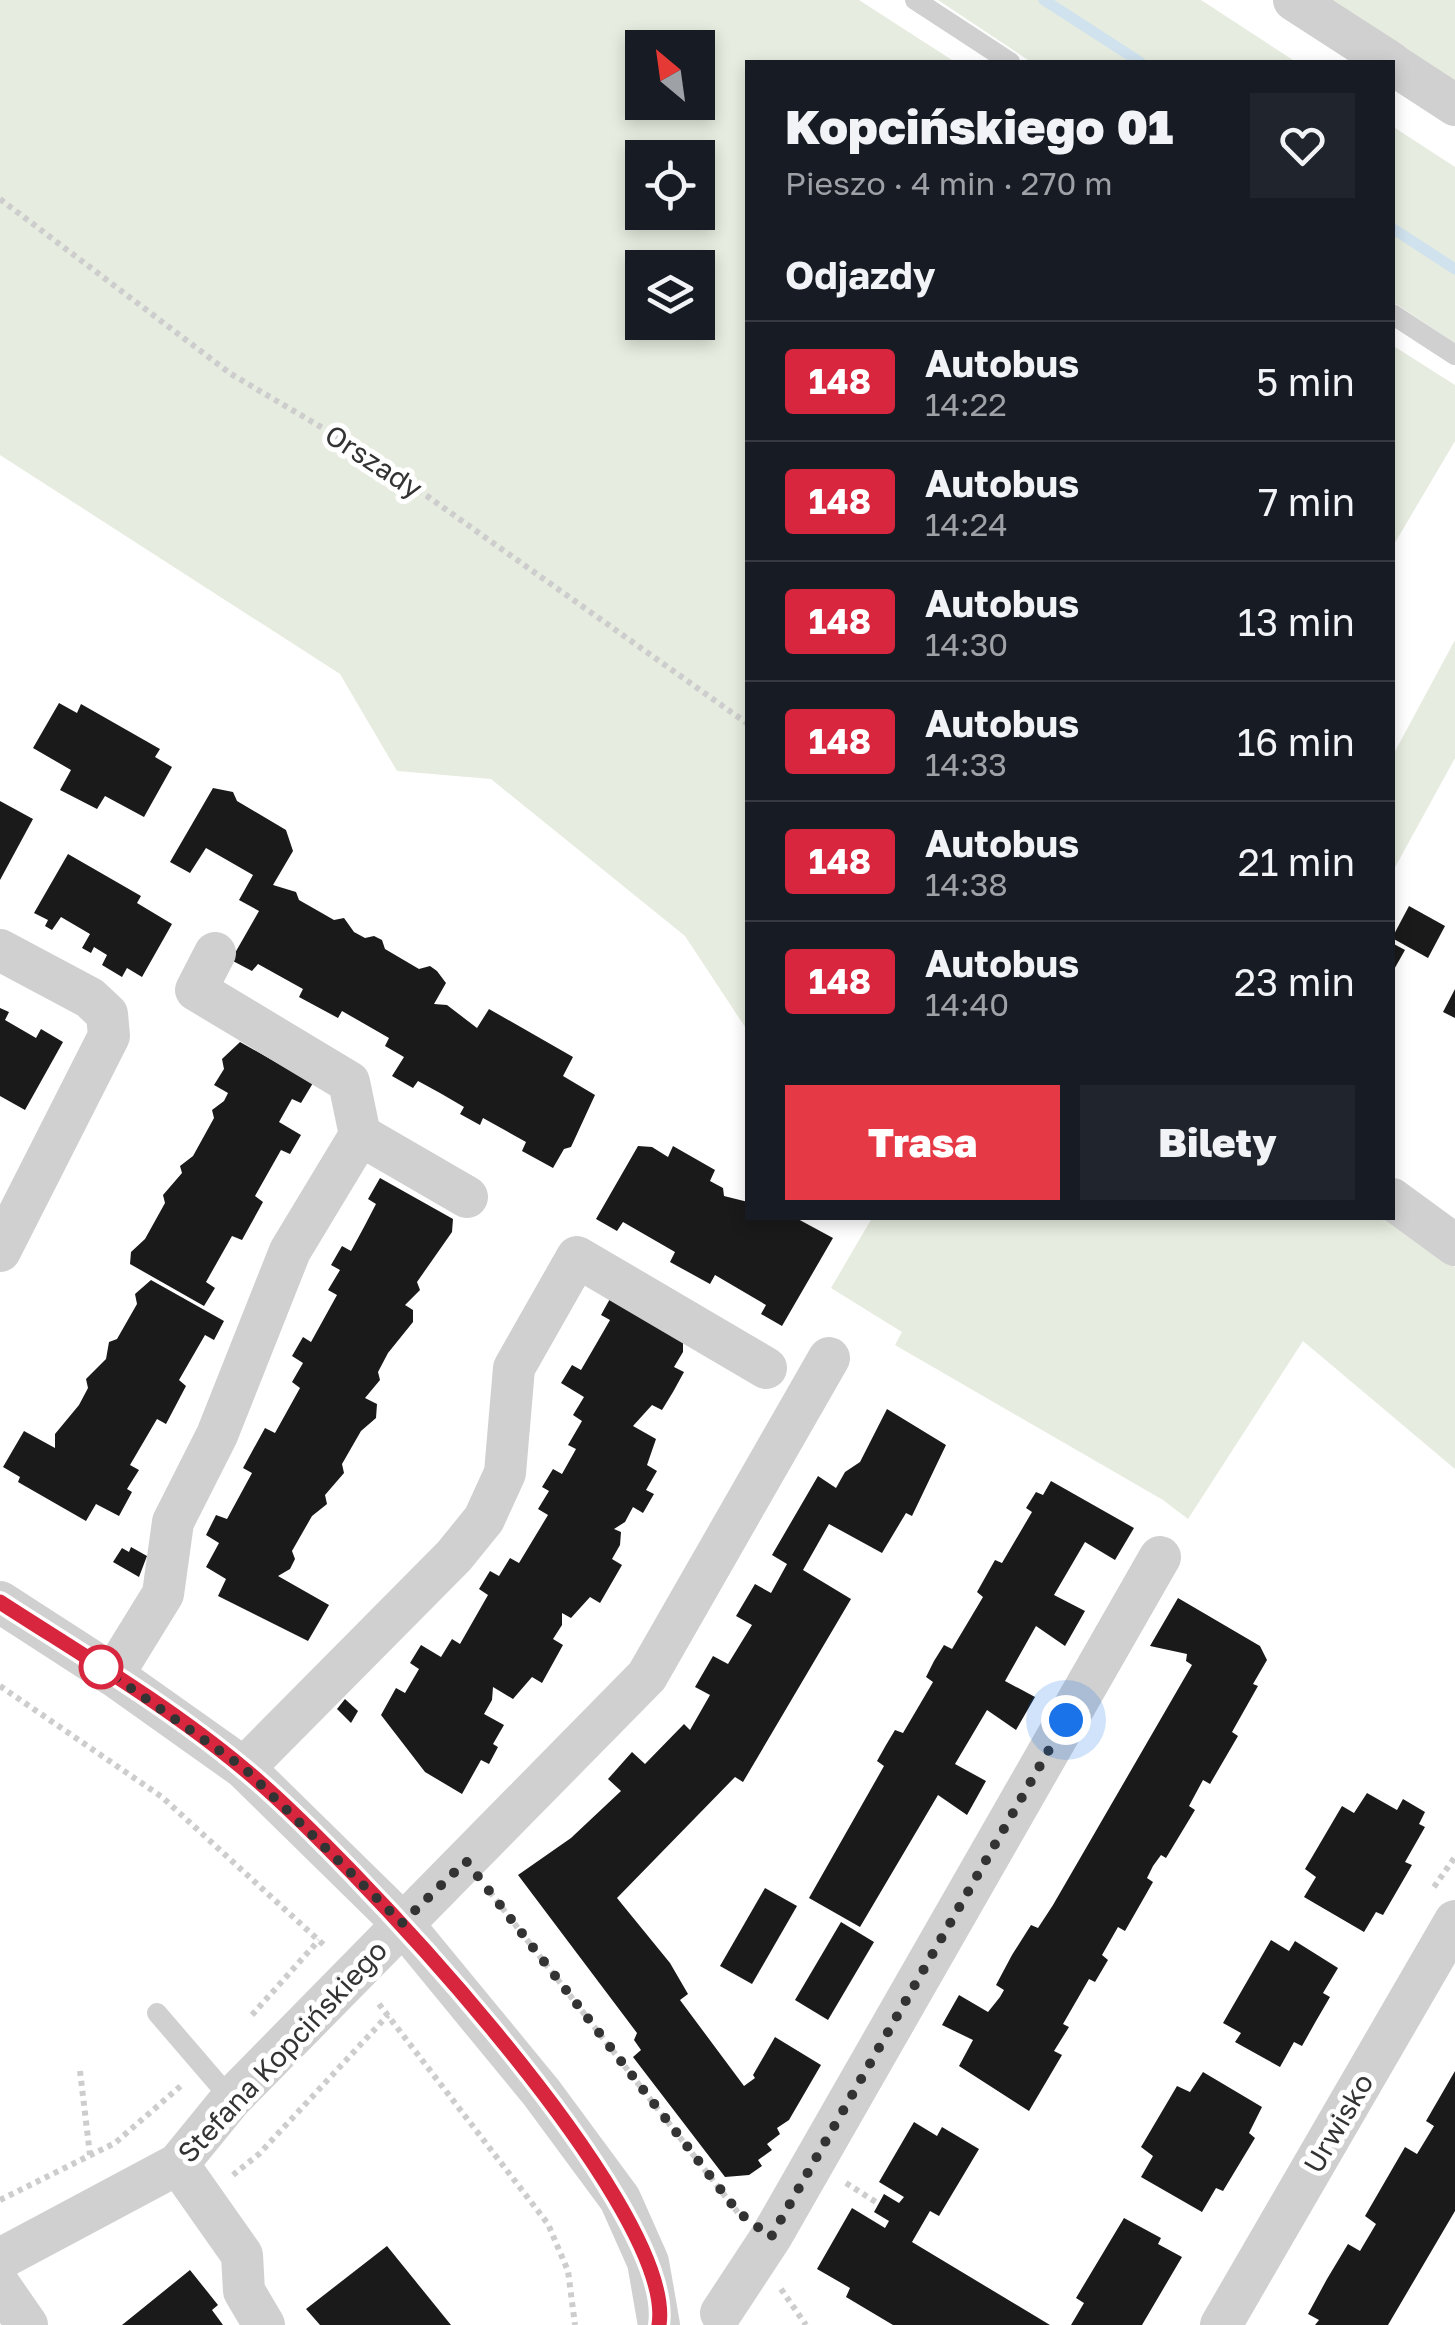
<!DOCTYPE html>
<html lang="pl">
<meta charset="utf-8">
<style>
body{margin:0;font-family:"Golos Text",sans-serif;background:#20242c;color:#f1f3f6;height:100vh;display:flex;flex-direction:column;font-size:38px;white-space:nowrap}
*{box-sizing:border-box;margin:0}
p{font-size:32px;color:#9ea1a6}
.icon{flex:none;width:55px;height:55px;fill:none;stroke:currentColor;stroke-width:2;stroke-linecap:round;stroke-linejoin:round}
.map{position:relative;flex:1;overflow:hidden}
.sheet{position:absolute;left:745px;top:60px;width:650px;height:1160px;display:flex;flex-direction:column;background:#171b24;border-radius:0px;box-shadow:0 5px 15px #0003}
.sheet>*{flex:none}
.badge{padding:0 20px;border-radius:8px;font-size:35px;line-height:65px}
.needle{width:65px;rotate:331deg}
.fabs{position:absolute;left:625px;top:30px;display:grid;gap:20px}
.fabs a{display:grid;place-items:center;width:90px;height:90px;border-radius:0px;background:#171b24;box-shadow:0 5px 15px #0003;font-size:50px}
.you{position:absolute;width:50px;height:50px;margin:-25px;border:8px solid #fff;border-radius:50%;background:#1a73e8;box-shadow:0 0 0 15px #1a73e833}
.map>.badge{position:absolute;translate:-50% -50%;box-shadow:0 0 0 5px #fff}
h2{padding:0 40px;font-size:38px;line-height:90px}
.round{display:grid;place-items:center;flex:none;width:105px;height:105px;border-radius:0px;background:#20242c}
.head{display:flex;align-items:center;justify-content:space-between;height:170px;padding:0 40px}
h1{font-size:48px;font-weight:800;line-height:75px}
.cta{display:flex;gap:20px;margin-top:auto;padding:20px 40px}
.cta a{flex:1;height:115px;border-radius:0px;background:#e63946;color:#fff;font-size:40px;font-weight:800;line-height:115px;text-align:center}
.cta a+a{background:#20242c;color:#f1f3f6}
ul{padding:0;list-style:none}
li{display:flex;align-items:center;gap:30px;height:120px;padding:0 40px;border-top:2px solid #363941}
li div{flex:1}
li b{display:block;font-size:38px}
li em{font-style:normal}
li .badge{min-width:110px;font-weight:700;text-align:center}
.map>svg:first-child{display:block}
</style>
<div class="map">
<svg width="1455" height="2325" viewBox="0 0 1455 2325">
<rect width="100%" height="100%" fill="#fff"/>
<g fill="#e6ecdf" fill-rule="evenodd">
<path d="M0,0H859L955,62H748L747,1030L685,936L491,779L397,771L340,674L0,455ZM642,48H698V102H642ZM642,158H698V212H642ZM642,268H698V322H642Z"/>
<polygon points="938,0 1201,0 1296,62 1031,62"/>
<polygon points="1329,0 1455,0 1455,82"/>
<polygon points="1392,126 1455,167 1455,343 1393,302"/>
<polygon points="1392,345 1455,385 1455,441 1393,546"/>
<polygon points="1455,640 1455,758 1393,871 1393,755"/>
<polygon points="872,1218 1389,1218 1455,1267 1455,1469 1303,1341 1188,1519 1163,1500 895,1345 902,1332 831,1288"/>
</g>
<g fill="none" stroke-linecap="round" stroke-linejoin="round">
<g stroke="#cfe2ee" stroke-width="11">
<polyline points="1044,0 1140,62"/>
<polyline points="1392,228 1455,269"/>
</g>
</g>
<g fill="#1a1a1a">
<polygon points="59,703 77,713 81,704 160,749 155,757 172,767 144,817 105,796 97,809 60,790 71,770 33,748"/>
<polygon points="213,788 233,792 237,801 286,830 293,851 273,885 296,892 299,900 334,920 344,918 354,932 365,938 374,936 382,940 385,949 419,969 430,966 437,971 446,983 434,1004 447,1005 477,1028 489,1009 573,1057 563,1076 595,1095 571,1147 564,1149 553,1168 522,1151 526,1142 483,1118 480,1125 460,1114 464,1107 440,1093 418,1081 413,1088 392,1076 404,1057 385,1046 389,1038 342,1011 338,1018 299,997 303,989 258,964 252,971 231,960 259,911 239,900 253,875 206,848 190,873 170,862"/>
<polygon points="0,801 33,819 0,880"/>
<polygon points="68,854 141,896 137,903 172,924 142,977 127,968 122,977 102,965 107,955 94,947 91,953 82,948 90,934 61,917 52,930 45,926 48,920 34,913"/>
<polygon points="1409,906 1445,926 1428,958 1392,938"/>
<polygon points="1392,943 1405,950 1392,973"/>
<polygon points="1455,989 1455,1018 1443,1012"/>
<polygon points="0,1008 9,1012 5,1020 36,1038 41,1029 63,1042 25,1110 0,1096"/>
<polygon points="240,1042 313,1083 301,1103 292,1099 279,1122 301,1135 290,1154 281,1150 255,1196 263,1202 242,1240 232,1236 206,1282 215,1288 204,1306 130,1264 131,1252 145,1239 165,1203 163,1195 182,1173 180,1166 193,1156 214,1118 212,1110 224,1101 228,1093 214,1085 224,1069 222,1059"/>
<polygon points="638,1146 652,1147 668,1157 673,1146 715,1170 710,1181 723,1188 724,1196 748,1202 748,1218 796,1218 833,1238 782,1326 761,1314 766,1305 715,1275 710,1284 670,1262 675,1252 623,1222 617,1231 596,1219"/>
<polygon points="380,1178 453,1219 452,1232 417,1282 420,1290 405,1305 413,1310 413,1322 388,1353 378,1372 380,1380 365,1398 377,1404 376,1418 361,1431 342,1464 344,1473 325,1495 327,1504 312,1516 292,1551 295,1559 290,1569 278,1576 329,1605 308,1641 218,1596 226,1579 206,1567 219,1543 206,1535 216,1515 227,1519 252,1473 243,1468 265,1428 275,1433 300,1388 292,1382 303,1363 292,1356 303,1337 311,1342 337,1295 328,1290 340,1270 331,1265 342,1246 351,1251 364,1227 376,1204 368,1199"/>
<polygon points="151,1280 224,1321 214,1340 205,1335 179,1380 186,1386 166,1424 157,1419 130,1465 139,1470 127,1489 132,1492 119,1516 96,1504 86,1521 18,1482 20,1477 3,1467 24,1431 55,1448 55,1434 79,1405 88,1388 86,1379 106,1359 109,1342 117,1339 137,1304 135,1294"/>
<polygon points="611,1297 683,1339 683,1352 674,1367 684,1372 673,1392 662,1410 652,1405 633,1426 656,1439 647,1465 657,1471 646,1490 654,1494 643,1513 633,1507 625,1522 614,1529 621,1532 620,1545 612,1559 622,1565 600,1603 590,1597 571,1618 562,1613 562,1625 553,1639 563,1645 542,1683 532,1677 513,1699 493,1687 492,1700 484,1714 504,1725 493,1744 498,1747 489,1764 481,1760 462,1794 425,1772 381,1715 396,1688 405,1693 419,1669 410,1663 421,1645 441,1657 452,1639 460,1644 488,1595 479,1589 490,1571 499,1576 510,1558 519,1563 548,1515 538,1509 549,1491 542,1487 553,1469 562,1474 576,1449 568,1445 582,1421 573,1415 584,1397 561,1383 572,1365 581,1370 595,1346 610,1320 601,1315"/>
<polygon points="887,1409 946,1445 912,1516 906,1513 882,1553 829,1524 803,1570 851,1599 743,1782 735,1777 617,1898 670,1963 688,1994 680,2000 744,2086 755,2078 753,2075 775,2037 821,2065 789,2120 777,2128 780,2134 767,2144 772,2150 758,2160 762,2166 749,2175 725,2177 633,2057 641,2050 634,2040 637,2033 518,1875 571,1838 621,1791 608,1779 632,1752 645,1764 684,1724 690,1730 710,1695 695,1687 713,1656 728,1664 752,1625 736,1616 755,1584 771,1593 787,1564 772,1555 818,1476 836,1488 845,1472 860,1462"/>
<polygon points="1051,1481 1134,1528 1115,1560 1085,1542 1054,1595 1085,1611 1065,1646 1036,1626 1005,1681 1035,1697 1016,1730 987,1710 955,1764 986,1781 967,1815 938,1795 860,1927 809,1898 884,1766 877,1761 886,1745 895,1730 903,1733 933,1682 926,1677 934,1661 944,1645 952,1649 983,1597 977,1592 995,1560 1002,1563 1032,1512 1026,1508 1036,1492 1043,1495"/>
<polygon points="131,1547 147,1556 139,1577 113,1562 122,1548 129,1552"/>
<polygon points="1178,1598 1260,1646 1267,1660 1253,1684 1258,1686 1232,1732 1238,1736 1210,1784 1203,1780 1189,1806 1195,1810 1166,1858 1161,1855 1153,1866 1147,1878 1153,1882 1125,1931 1118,1927 1102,1955 1108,1960 1095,1982 1089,1979 1063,2024 1069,2027 1054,2051 1062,2055 1029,2111 959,2066 973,2040 942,2025 959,1995 988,2012 1000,1997 1004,1990 996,1985 1012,1955 1031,1925 1038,1928 1053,1905 1192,1665 1186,1661 1187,1654 1150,1646"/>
<polygon points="345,1699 358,1711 351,1723 337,1709"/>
<polygon points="1367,1793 1397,1810 1403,1799 1425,1812 1419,1824 1425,1827 1405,1862 1412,1865 1383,1915 1376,1912 1364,1932 1304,1897 1316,1877 1305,1869 1342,1806 1354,1813"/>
<polygon points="765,1888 797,1906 752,1984 720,1966"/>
<polygon points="841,1922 874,1942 828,2020 795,2000"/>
<polygon points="1271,1940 1289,1951 1295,1941 1338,1968 1323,1993 1330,1997 1316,2021 1302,2046 1294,2042 1280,2067 1235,2042 1241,2033 1223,2023"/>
<polygon points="1455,2071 1455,2211 1388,2325 1315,2325 1319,2320 1308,2314 1327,2279 1348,2244 1360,2251 1376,2224 1365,2216 1405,2147 1417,2154 1434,2126 1426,2121"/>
<polygon points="1203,2072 1262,2107 1249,2133 1255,2138 1223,2191 1216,2188 1202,2212 1141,2177 1153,2156 1141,2147 1177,2086 1190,2092"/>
<polygon points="914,2122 937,2136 942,2127 979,2149 939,2216 930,2211 912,2242 1050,2325 893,2325 846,2297 850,2288 817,2269 852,2208 885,2228 889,2221 874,2212 884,2194 899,2203 904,2197 879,2182"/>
<polygon points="1124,2218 1161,2238 1158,2244 1182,2257 1142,2325 1071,2325 1084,2303 1076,2298"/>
<polygon points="387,2246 451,2325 320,2325 306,2309"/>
<polygon points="190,2270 218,2305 212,2310 223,2325 122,2325"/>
</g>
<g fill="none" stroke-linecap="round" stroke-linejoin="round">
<g stroke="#cdcdcd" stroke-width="6" stroke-dasharray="5 5" stroke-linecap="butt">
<polyline points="0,199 231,374 372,457 748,724"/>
<polyline points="0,1686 162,1797 326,1947"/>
<polyline points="1434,1887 1455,1857"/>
<polyline points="490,1892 739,2214"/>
<polyline points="379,2004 548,2224 568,2271 575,2325"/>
<polyline points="252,2015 319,1940"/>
<polyline points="80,2071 90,2155"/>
<polyline points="233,2175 259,2154 388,2015"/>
<polyline points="846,2183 879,2204"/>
<polyline points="0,2200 115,2143 183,2084"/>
<polyline points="781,2289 806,2325"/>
</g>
<g stroke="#d0d0d0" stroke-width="20">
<polyline points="915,0 1010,62"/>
<polyline points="1392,314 1455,355"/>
<polyline points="157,2013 231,2099"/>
</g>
<g stroke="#d0d0d0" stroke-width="42">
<polyline points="1294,0 1390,62"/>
<polyline points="1392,64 1455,105"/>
<polyline points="0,950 90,998 107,1014 109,1036 0,1251"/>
<polyline points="360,1135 467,1197"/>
<polyline points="1392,1199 1455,1245"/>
<polyline points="0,1602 113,1675 244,1768 402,1923 541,2092 620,2199 648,2262 659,2325"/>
<polyline points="113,1675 163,1594 173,1522 217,1435 290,1251 360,1135 349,1082 196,990 215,953"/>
<polyline points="244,1768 454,1556 484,1519 505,1473 514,1368 577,1257 766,1368"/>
<polyline points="178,2164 242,2255 244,2291 264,2325"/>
<polyline points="0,2259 178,2164 231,2099 647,1676 829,1358"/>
<polyline points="0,2286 27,2325"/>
<polyline points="721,2313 771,2237 1160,1557"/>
<polyline points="1221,2325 1455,1921"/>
</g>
</g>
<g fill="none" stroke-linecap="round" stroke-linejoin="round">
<g stroke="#fff" stroke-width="22">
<path id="line" d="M0,1602C82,1655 169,1706 244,1769C340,1848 678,2205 659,2325"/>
</g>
<use href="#line" stroke="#d7263d" stroke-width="15"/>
<polyline stroke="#333" stroke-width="10" stroke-dasharray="0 18" points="101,1667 94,1662 244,1768 402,1923 466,1861 738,2212 771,2237 1066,1720"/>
</g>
<circle fill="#fff" stroke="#d7263d" stroke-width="5" cx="101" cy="1667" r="20"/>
<g text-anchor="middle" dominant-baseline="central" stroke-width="10" stroke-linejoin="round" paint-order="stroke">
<g font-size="28" fill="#333" stroke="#fff">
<text transform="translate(374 461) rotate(33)">Orszady</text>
<text transform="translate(282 2051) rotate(-47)">Stefana Kopcińskiego</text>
<text transform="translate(1338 2123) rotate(-60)">Urwisko</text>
</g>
</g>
</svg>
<div class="fabs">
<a><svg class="needle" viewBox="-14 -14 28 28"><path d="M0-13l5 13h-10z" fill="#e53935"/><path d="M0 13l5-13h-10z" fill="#9ea1a6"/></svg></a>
<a><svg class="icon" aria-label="locate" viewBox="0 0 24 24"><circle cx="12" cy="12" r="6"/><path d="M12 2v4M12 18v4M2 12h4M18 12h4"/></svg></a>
<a><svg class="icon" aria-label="layers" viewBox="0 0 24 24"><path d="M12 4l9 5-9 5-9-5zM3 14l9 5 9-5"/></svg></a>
</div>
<div class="you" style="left:1066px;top:1720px"></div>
<section class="sheet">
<div class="head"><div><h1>Kopcińskiego 01</h1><p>Pieszo · 4 min · 270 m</p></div><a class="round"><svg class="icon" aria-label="heart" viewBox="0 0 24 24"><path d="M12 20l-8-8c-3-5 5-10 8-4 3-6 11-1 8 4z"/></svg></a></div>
<h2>Odjazdy</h2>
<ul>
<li><span class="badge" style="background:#d7263d;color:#fff">148</span><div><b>Autobus</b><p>14:22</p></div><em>5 min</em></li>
<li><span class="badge" style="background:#d7263d;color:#fff">148</span><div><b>Autobus</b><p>14:24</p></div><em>7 min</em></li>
<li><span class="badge" style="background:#d7263d;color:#fff">148</span><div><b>Autobus</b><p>14:30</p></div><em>13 min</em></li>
<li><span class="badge" style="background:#d7263d;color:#fff">148</span><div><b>Autobus</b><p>14:33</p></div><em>16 min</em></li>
<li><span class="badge" style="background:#d7263d;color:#fff">148</span><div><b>Autobus</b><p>14:38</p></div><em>21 min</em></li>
<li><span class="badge" style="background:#d7263d;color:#fff">148</span><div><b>Autobus</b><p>14:40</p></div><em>23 min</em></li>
</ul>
<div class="cta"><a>Trasa</a><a>Bilety</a></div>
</section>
</div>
